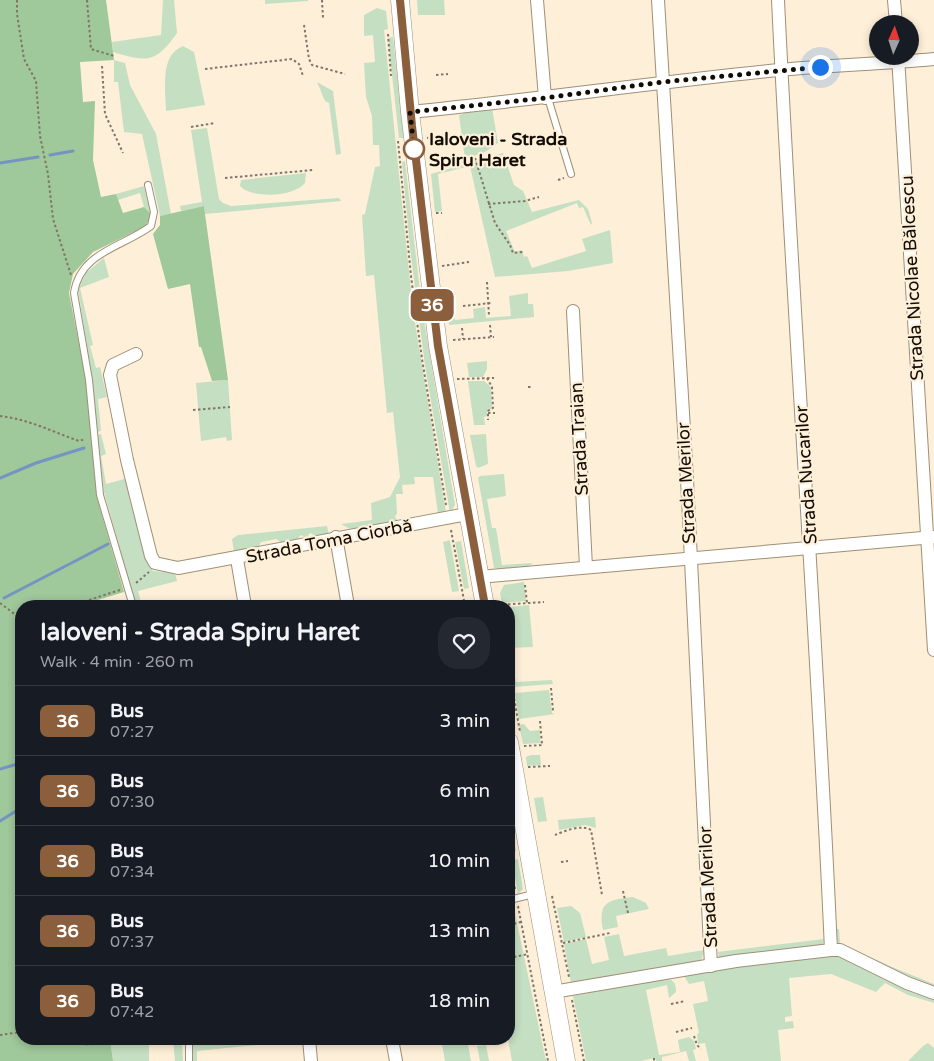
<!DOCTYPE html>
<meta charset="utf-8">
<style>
body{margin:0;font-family:"Varela Round",sans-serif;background:#242831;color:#f1f3f6;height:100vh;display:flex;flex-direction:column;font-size:19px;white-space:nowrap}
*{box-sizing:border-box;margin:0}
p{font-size:16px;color:#9ea1a6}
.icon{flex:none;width:28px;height:28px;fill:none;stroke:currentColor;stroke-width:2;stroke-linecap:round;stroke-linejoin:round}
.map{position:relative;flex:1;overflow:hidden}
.panel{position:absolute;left:15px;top:600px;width:500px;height:445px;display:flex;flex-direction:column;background:#171b24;border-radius:20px;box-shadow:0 2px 8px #0003}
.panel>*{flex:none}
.badge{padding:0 10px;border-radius:8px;font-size:18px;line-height:32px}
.needle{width:32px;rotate:3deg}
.controls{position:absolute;left:869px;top:15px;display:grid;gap:10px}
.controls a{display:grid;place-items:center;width:50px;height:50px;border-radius:50%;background:#171b24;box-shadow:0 2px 8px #0003;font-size:25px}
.you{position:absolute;width:25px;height:25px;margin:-12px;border:4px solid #fff;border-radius:50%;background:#1a73e8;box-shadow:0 0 0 8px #1a73e833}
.map>.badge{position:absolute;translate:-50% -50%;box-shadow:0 0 0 2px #fff}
.round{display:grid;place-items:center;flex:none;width:52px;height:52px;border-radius:20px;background:#242831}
.headline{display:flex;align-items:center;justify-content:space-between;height:85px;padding:0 25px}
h1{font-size:24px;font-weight:800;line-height:38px}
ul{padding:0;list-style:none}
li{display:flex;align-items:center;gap:15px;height:70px;padding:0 25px;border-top:1px solid #363941}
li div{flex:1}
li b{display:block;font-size:19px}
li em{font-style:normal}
li .badge{min-width:55px;font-weight:700;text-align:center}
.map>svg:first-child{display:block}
</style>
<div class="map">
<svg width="934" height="1061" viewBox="0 0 934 1061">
<rect width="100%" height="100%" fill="#feefd8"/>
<g fill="#c5dfc2">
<path d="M163,0H174L177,33C155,64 147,62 113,52L112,42L161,35Z"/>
<polygon points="265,0 308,0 308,1 265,4"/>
<polygon points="417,0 444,0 445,15 418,15"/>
<polygon points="377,8 386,11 388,29 384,30 413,310 446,513 438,514 433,477 414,477 415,484 402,485 403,494 396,494 397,513 395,517 398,521 350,529 341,524 372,520 371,503 390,497 400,477 393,412 387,413 374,275 366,276 362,215 365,214 375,167 380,166 379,145 373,145 372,116 366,97 364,63 375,62 373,35 364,36 364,15"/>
<polygon points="393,37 404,138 399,138 388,38"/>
<path d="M183,46L194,52L205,105L166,111C166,89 159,56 183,46Z"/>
<polygon points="114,60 125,63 130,85 156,134 171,214 160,216 142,134 124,132 118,82 114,82"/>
<polygon points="317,82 333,91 341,154 336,155 329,103 325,101"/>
<polygon points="492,108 498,143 485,152 465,159 459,115 463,114 463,112"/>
<polygon points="207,128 219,199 223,203 231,206 339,198 341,201 205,214 204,206 181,211 180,206 202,202 191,130"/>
<polygon points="503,153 514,185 523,191 532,212 579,200 588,209 592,223 591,225 583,207 579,208 577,203 506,231 515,252 522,250 524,257 527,256 532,268 586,251 582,239 610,230 613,263 568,271 495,277 470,166 438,174 442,211 435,212 431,174"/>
<polygon points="405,161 422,308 455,505 450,513 425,366 410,248 402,162"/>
<path d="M306,173L305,183C294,197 252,199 240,186L241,180Z"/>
<polygon points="144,186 151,214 144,207 140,193 118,200 116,194"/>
<polygon points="104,258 109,277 80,288 93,345 90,346 96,368 100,367 107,397 98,399 101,431 97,432 91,372 78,289 86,273"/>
<polygon points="528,293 528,304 533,304 534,317 449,325 446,304 450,301 453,305 455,320 474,318 473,309 485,307 486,318 511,316 509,296"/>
<polygon points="487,361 487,369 483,377 469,377 467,363"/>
<polygon points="228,380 232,440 227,441 226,437 201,441 196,383"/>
<polygon points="468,381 484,381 491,387 492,409 487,410 487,416 484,417 485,425 474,425"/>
<polygon points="101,434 106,454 101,456 106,484 128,478 150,567 153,571 175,573 177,581 138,591 142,606 136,606 104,492 97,435"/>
<polygon points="486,434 488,464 478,468 476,466 470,435"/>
<path d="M504,474L506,496L487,499L492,528H496L502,565L533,563C523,572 506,569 494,568L478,478L480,476Z"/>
<polygon points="327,526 329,535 318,537 310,533 306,538 301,535 296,541 282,543 276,539 261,542 258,548 234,552 232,539 238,535"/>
<polygon points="450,540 459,591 452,592 443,542"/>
<polygon points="461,541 469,588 464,589 455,542"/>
<polygon points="524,582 526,601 502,603 500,593 504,585"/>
<polygon points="529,605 533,647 509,648 509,607"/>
<polygon points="509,656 511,656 516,682 552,680 553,684 513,687"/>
<polygon points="549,690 552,713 555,714 519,719 515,693"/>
<polygon points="524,724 530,731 540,730 540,743 523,744 519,725"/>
<polygon points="531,755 540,755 541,765 527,766 526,757"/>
<polygon points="543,797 547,821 538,822 534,798"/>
<polygon points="509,814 516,851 511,852"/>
<polygon points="595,817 596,828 585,825 559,830 558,820"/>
<polygon points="518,859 523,889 518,894 512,860"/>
<polygon points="509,860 515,896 509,897"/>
<path d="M633,897L646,903L649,909L616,916L618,927L603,930C598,902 607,900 633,897Z"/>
<polygon points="509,904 513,904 546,1061 512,1061 508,1039"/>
<polygon points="571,906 580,913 586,937 564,942 557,908"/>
<polygon points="836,929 839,929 840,943 892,967 934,984 934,987 920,983 838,944"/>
<polygon points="619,934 624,956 666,948 668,956 704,950 701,961 571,983 564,944 586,939 592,964 609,960 604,937"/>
<polygon points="824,939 823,944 815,946 719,959 718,952"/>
<polygon points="836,954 934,998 934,1003 908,995 885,983 876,992 831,974 789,978 792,1016 785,1017 785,1022 793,1021 794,1028 778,1030 781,1061 709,1061 705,1043 698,1044 697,1034 699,1033 693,1004 708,1001 704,981 689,984 684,976 686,974"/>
<path d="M665,978C674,980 676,983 676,992L669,998L667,985L646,990L659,1055L680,1052L678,1040L689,1037L694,1041L696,1049L693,1050L696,1061H689L686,1051L662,1057V1061H656L655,1058L641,1061H586L573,996Z"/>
<polygon points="110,1039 149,1039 149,1061 113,1061"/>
<polygon points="173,1039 182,1039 183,1061 175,1061"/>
<polygon points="191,1039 305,1039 305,1040 197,1051 197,1061 192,1061"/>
<polygon points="441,1039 467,1039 471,1061 445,1061"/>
<polygon points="928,1043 934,1048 934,1061 908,1061 923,1046"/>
<polygon points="486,1045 489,1061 480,1061 477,1046"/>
</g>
<g fill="#9fc89b">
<polygon points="0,0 106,0 114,60 80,62 83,102 95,101 93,160 101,197 116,194 123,213 144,207 151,214 146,226 93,252 73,274 69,293 86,380 97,498 124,592 78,606 21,606 21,1039 110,1039 113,1061 0,1061"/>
<polygon points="204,206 205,214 228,380 212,381 201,347 199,347 190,284 168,289 153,234 160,225 160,216"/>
</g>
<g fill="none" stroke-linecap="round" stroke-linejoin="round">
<g stroke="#7495c2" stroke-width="3">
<polyline points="50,155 73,151"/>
<polyline points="0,163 38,157"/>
<polyline points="0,478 36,463 84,448"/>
<polyline points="4,598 108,544"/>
<polyline points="0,769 21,763"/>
<polyline points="0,821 16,811"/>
</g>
<g stroke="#9f8f75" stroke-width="8">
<g id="service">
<polyline points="548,98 571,174"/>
<path d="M133,606L100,495L89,380L74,293C80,252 123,247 151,226L154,212L148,185"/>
<polyline points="509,900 534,894"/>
<polyline points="189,1039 189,1061"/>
</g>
</g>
<g stroke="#9f8f75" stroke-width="14">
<g id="minor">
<polyline points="537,0 545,98"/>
<polyline points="658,0 687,479 711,966"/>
<path d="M778,0C793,317 817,633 831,950"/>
<polyline points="894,0 896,24"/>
<polyline points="898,56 934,650"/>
<path d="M410,112C533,100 656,82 779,70C831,65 882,64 934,59"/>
<polyline points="573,311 586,567"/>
<polyline points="136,354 113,365 110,375 127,460 151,556 155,563 178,568 467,514"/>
<polyline points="336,537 348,606"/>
<polyline points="237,559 245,606"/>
<polyline points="479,577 934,537"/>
<polyline points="553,992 736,961 831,950 840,950 907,983 934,993"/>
<polyline points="309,1039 311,1061"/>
<polyline points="392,1039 396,1061"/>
</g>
</g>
<g stroke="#9f8f75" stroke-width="19">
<g id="secondary">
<polyline points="400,0 410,112 438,346 485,606"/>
<polyline points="509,742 566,1061"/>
</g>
</g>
<g stroke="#807667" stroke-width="2" stroke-dasharray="2.5 2.5" stroke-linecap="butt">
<polyline points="17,0 17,14 24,59 36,81 40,136 48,174 53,219 71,275"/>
<polyline points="87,0 91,49 114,56"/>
<polyline points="322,0 323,18"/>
<polyline points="304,25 309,59 312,65 345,74"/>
<polyline points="388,34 391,76"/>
<polyline points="102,66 105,114 123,153"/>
<polyline points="205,69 292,59 299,64 303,76"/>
<polyline points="436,75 448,74"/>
<polyline points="191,127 215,123"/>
<polyline points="427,138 444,135"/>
<polyline points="398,141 411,276 422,359 446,505"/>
<polyline points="475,158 495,223 510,245 513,253 523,252"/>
<polyline points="225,178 313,170"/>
<polyline points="558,180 564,178"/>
<polyline points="488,204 525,201 539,197"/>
<polyline points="436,213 442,213"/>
<polyline points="442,266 469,262"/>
<polyline points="487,282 489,316"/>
<polyline points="463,306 491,303"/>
<polyline points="490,325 491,337"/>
<polyline points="462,328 463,339"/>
<polyline points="453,340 494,337"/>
<polyline points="487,378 492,387 493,408 488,411 488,420"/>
<polyline points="457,379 494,378"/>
<polyline points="528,387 533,387"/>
<polyline points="193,410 230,407"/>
<polyline points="488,413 495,413"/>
<path d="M0,416C28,419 53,432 79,441L85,439"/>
<polyline points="451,530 465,606"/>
<polyline points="136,583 149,572"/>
<polyline points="525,585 527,603"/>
<polyline points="0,603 21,619"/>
<polyline points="498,605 544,602"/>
<polyline points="70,606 120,590"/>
<polyline points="509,669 520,732"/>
<polyline points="551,688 553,711 555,711"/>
<polyline points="540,721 542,745"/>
<polyline points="524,746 544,745"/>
<polyline points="528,767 550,766"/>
<path d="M555,835C564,831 582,824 591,830L602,895"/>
<polyline points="509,852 515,889"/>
<polyline points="561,862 568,861"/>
<polyline points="623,891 628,913"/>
<polyline points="552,896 569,977"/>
<polyline points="518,906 548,1061"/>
<polyline points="509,925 521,922"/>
<polyline points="563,943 610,933"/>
<polyline points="509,958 528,954"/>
<polyline points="572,1000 584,1061"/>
<polyline points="671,1004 685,1001"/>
<polyline points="676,1032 692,1028"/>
<polyline points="0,1035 21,1032"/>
<polyline points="694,1036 697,1045 701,1049"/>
<path d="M61,1039C80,1046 95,1046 113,1039"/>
<polyline points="471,1044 485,1041"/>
<polyline points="654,1058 654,1061"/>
</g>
<use href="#service" stroke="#fff" stroke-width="6"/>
<use href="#minor" stroke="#fff" stroke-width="12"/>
<use href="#secondary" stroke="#fff" stroke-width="18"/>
</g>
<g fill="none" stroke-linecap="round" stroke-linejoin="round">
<g stroke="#fff" stroke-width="11">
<polyline id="line" points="400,0 412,126 438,346 485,606"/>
</g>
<use href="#line" stroke="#8b5e3c" stroke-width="8"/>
<polyline stroke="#120c04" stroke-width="5" stroke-dasharray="0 9" points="414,149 410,112 545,98 662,82 820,67"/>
</g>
<circle fill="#fff" stroke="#8b5e3c" stroke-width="2.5" cx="414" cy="149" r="10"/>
<g text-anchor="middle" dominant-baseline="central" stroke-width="4.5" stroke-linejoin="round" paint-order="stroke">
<g font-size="18" font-weight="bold" fill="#120c04" stroke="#feefd8" text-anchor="start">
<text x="429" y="139">Ialoveni - Strada<tspan x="429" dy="21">Spiru Haret</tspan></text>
</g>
<g font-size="18" fill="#120c04" stroke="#feefd8">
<text transform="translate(912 278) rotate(-93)">Strada Nicolae Bălcescu</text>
<text transform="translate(579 439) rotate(-93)">Strada Traian</text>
<text transform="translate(806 475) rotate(-94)">Strada Nucarilor</text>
<text transform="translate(686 483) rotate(-93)">Strada Merilor</text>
<text transform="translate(329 541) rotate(-11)">Strada Toma Ciorbă</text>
<text transform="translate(708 887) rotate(-93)">Strada Merilor</text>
</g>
</g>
</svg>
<div class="controls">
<a><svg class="needle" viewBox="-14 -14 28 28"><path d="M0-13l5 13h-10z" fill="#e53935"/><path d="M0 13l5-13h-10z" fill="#9ea1a6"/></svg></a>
</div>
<div class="you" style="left:820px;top:67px"></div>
<b class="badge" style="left:432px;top:305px;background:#8b5e3c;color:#fff">36</b>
<section class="panel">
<div class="headline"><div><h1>Ialoveni - Strada Spiru Haret</h1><p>Walk · 4 min · 260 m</p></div><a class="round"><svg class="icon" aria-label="heart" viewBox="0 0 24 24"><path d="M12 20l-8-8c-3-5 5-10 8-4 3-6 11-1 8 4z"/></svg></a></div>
<ul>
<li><span class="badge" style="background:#8b5e3c;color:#fff">36</span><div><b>Bus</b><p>07:27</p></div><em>3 min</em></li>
<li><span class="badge" style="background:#8b5e3c;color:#fff">36</span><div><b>Bus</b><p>07:30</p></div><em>6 min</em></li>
<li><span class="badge" style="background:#8b5e3c;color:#fff">36</span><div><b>Bus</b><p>07:34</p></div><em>10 min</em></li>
<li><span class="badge" style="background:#8b5e3c;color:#fff">36</span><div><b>Bus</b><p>07:37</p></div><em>13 min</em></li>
<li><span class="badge" style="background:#8b5e3c;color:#fff">36</span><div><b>Bus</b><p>07:42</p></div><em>18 min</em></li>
</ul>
</section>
</div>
